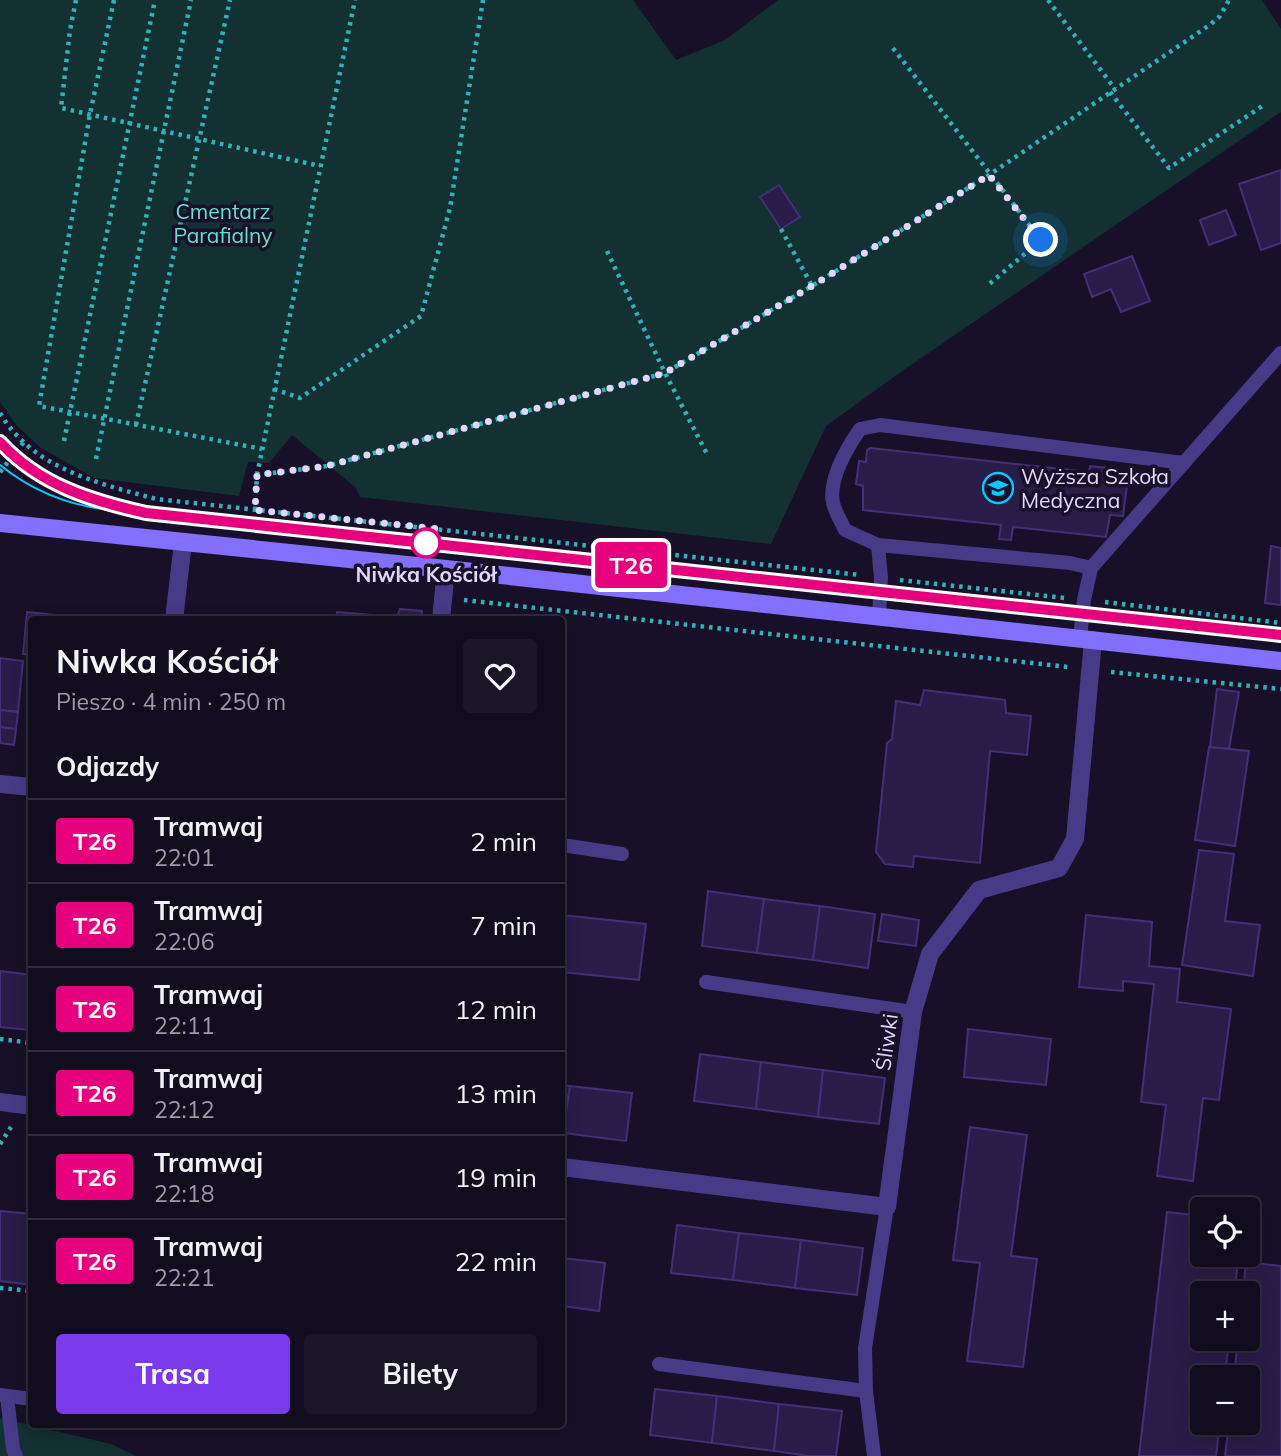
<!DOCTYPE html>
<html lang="pl">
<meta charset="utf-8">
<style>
body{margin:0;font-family:Mulish,sans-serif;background:#1a1527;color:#f1f3f6;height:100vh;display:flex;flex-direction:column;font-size:26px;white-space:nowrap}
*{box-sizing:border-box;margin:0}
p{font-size:23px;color:#9c9ba4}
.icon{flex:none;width:38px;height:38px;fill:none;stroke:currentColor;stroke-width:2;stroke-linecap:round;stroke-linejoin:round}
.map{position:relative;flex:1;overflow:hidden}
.panel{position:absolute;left:28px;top:616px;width:537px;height:812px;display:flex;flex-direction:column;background:#110c1e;border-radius:7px;box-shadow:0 4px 18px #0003,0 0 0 2px #302c3c}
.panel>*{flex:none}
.badge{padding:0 14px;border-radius:5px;font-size:24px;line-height:46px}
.fabs{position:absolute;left:1190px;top:1197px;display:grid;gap:14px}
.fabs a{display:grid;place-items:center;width:70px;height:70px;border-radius:7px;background:#110c1e;box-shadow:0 4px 18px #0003,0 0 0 2px #302c3c;font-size:35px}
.you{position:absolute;width:35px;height:35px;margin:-18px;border:5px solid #fff;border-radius:50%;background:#1a73e8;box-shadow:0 0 0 10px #1a73e833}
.map>.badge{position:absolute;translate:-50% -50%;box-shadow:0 0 0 4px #fff}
h2{padding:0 28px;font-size:26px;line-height:63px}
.round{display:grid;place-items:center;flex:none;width:74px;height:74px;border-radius:7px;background:#1a1527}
.summary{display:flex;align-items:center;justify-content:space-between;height:119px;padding:0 28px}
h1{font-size:33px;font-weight:700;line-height:52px}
.button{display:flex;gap:14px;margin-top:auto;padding:14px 28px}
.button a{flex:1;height:80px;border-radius:7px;background:#7c3aed;color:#fff;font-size:28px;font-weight:700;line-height:80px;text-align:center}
.button a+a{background:#1a1527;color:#f1f3f6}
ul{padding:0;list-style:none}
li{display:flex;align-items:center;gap:21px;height:84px;padding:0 28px;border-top:2px solid #302c3c}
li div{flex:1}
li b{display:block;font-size:26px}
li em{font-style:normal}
li .badge{min-width:77px;font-weight:700;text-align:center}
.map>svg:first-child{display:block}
</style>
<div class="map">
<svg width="1281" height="1456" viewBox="0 0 1281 1456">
<rect width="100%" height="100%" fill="#171028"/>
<g fill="#133032">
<polygon points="0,0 633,0 676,60 725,40 778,0 1262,0 1281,29 1281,112 905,369 826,426 771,544 360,497 355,487 292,435 269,463 248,462 239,496 94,478 41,448 16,425 0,402"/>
<polygon points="0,1418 111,1444 136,1456 0,1456"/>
</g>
<g fill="#2a1c49" stroke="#442e75" stroke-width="2">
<polygon points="1281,170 1281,243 1261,250 1239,184"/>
<polygon points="779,185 800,217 781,229 760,197"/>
<polygon points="1226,210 1236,235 1209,245 1200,220"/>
<polygon points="1132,256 1150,301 1121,312 1111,289 1092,297 1084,274"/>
<polygon points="870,448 1089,472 1090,466 1108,468 1108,475 1128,479 1123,516 1110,515 1106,537 1013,527 1011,540 999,539 1001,525 863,510 863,486 856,484 859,461 866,462 867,450"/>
<polygon points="1271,546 1281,548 1281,605 1265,603"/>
<polygon points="400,609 422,611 421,620 336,620 337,612 397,617"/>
<polygon points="27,612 106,620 32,620 32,655 23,654"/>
<polygon points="0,658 23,661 18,712 0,710"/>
<polygon points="1217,689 1239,692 1229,749 1210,747"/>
<polygon points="924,690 1005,700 1006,713 1031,716 1027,755 990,751 980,863 914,856 913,867 885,864 876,852 887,743 892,739 896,701 920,705"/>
<polygon points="0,710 18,712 16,729 0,727"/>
<polygon points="0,727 16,729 14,745 0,743"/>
<polygon points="1209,747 1249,751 1235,846 1195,840"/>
<polygon points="1199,850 1234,854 1225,921 1260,925 1253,976 1182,965"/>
<polygon points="708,891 764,899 757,953 702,946"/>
<polygon points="764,899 820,906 813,960 757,953"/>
<polygon points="820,906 875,914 868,968 813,960"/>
<polygon points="882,914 919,920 916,946 878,941"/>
<polygon points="562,915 646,924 639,980 562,972"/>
<polygon points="1086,915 1152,922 1149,966 1180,969 1177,1002 1231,1009 1219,1100 1203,1098 1193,1181 1157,1176 1166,1105 1141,1102 1154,984 1123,981 1123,991 1079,987"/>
<polygon points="0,971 32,975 29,1030 0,1027"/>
<polygon points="968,1029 1051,1039 1046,1085 964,1077"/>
<polygon points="700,1054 761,1062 756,1109 694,1101"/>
<polygon points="761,1062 823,1070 818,1117 756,1109"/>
<polygon points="823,1070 885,1078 879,1124 818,1117"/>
<polygon points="562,1085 570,1086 563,1133 562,1133"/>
<polygon points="570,1086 632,1093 626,1141 563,1133"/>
<polygon points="970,1127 1027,1135 1011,1256 1037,1259 1023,1367 967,1361 980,1263 953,1260"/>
<polygon points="0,1211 32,1214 32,1285 0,1281"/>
<polygon points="1167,1212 1202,1216 1202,1255 1239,1255 1234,1293 1202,1293 1202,1339 1229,1339 1225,1377 1202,1377 1202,1423 1220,1423 1216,1456 1139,1456"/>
<polygon points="677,1225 739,1233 733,1280 671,1273"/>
<polygon points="739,1233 801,1240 795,1288 733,1280"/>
<polygon points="801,1240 863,1248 857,1295 795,1288"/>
<polygon points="562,1258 605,1263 599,1311 562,1306"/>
<polygon points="1246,1262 1281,1266 1281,1456 1225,1456 1229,1423 1248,1423 1248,1377 1234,1377 1238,1339 1248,1339 1248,1293 1243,1293"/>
<polygon points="655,1389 717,1396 712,1443 650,1435"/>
<polygon points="717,1396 779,1404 774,1451 712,1443"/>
<polygon points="779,1404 842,1411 836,1456 809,1456 774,1451"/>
</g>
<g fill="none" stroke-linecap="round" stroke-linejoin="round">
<g stroke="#30b2ba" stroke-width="4.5" stroke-dasharray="3.5 5" stroke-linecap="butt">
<polyline points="76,0 70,30 61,108 320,166"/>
<polyline points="114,0 90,114 39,406 262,449"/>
<polyline points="1048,0 1115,89"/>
<polyline points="893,48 1041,240 987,286"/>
<polyline points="1110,92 1169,168 1264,105"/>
<polyline points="781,229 812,286"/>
<polyline points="607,251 665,373 707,454"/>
<polyline points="274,389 300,398 421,316 450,208 483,0"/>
<path d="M0,413C33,469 98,483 156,499L860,575"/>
<polyline points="136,425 230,0"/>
<polyline points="64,441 155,0"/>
<polyline points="96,459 191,0"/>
<polyline points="0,472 24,442"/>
<polyline points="257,475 355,0"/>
<polyline points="255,510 257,475 327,466 665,373 812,286 989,175 1211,24 1220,16 1229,0"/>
<polyline points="900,580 1065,598"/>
<polyline points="464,600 1068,667"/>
<polyline points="1105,602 1281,623"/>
<polyline points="1111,672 1281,689"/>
<polyline points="0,1039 32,1043"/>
<polyline points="0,1144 11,1127"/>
<polyline points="0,1288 32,1291"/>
</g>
<g stroke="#473b87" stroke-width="14">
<polyline points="878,545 881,578 879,616"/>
<path d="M1091,568L1070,563L878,545L845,530C841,521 835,512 833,503C828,479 847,448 860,429L880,425L1184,463"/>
<polyline points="1080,638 1084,600 1091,568 1281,353"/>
<polyline points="562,845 622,854"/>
<polyline points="706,982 913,1012"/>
<polyline points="659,1364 866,1391"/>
<polyline points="0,1395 32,1399"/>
<polyline points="7,1396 13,1449 16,1456"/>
<polyline points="874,1456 866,1391 865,1348 887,1207"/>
</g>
<g stroke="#473b87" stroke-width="18">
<polyline points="174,620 183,542"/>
<polyline points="441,620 446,569"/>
<polyline points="0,784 32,787"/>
<polyline points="0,1102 32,1106"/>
<polyline points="562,1167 887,1207 913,1012 930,954 979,890 1059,868 1075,839 1093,640"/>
</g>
<polyline stroke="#826ffe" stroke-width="18" points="0,523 446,569 1281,661"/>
<g stroke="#04c9fe" stroke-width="2">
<path d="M0,442C26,470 56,487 91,499"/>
<path d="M0,465C31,490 64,504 103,509L1281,635"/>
</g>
</g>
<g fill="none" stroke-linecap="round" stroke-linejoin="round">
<g stroke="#fff" stroke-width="16">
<path id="line" d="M0,442C39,485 92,501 146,513L1281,635"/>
</g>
<use href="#line" stroke="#e6007e" stroke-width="10"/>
<polyline stroke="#e0d7ff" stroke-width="7" stroke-dasharray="0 12.6" points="426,543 440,529 255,510 257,475 327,466 665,373 812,286 989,175 1041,240"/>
</g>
<defs>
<g id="university-ring" transform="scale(1.575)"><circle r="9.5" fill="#171028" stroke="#04c9fe" stroke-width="1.5"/><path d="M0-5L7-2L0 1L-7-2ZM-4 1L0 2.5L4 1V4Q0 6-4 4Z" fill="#04c9fe"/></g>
</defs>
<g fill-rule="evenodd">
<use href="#university-ring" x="998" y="488"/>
</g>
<circle fill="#fff" stroke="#e6007e" stroke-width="3.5" cx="426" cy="543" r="14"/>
<g text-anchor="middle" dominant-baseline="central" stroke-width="7" stroke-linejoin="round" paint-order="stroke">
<g font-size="21" fill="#62e0ce" stroke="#171028">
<text x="223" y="211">Cmentarz<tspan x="223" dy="24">Parafialny</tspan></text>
</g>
<g font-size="21" fill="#e0d7ff" stroke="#171028" text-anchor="start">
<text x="1021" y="476">Wyższa Szkoła<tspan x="1021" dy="24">Medyczna</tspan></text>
</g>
<g font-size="21" font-weight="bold" fill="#e0d7ff" stroke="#171028">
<text x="426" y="574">Niwka Kościół</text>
</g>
<g font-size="21" fill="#e0d7ff" stroke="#171028">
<text transform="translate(886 1042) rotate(-82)">Śliwki</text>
</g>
</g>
</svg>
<div class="fabs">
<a><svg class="icon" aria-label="locate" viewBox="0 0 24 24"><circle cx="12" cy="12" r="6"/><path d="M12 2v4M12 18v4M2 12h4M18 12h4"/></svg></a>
<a>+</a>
<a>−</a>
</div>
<div class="you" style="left:1041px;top:240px"></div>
<b class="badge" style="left:631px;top:565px;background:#e6007e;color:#fff">T26</b>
<section class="panel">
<div class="summary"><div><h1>Niwka Kościół</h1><p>Pieszo · 4 min · 250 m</p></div><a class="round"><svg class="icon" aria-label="heart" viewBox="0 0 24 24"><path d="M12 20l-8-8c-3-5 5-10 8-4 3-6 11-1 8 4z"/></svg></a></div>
<h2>Odjazdy</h2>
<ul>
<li><span class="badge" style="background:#e6007e;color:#fff">T26</span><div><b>Tramwaj</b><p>22:01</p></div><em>2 min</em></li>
<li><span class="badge" style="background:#e6007e;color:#fff">T26</span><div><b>Tramwaj</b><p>22:06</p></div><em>7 min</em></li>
<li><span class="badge" style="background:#e6007e;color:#fff">T26</span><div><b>Tramwaj</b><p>22:11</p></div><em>12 min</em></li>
<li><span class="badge" style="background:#e6007e;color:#fff">T26</span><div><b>Tramwaj</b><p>22:12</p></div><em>13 min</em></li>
<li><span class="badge" style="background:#e6007e;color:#fff">T26</span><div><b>Tramwaj</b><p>22:18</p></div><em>19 min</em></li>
<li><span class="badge" style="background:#e6007e;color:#fff">T26</span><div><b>Tramwaj</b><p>22:21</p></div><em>22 min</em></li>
</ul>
<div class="button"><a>Trasa</a><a>Bilety</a></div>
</section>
</div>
